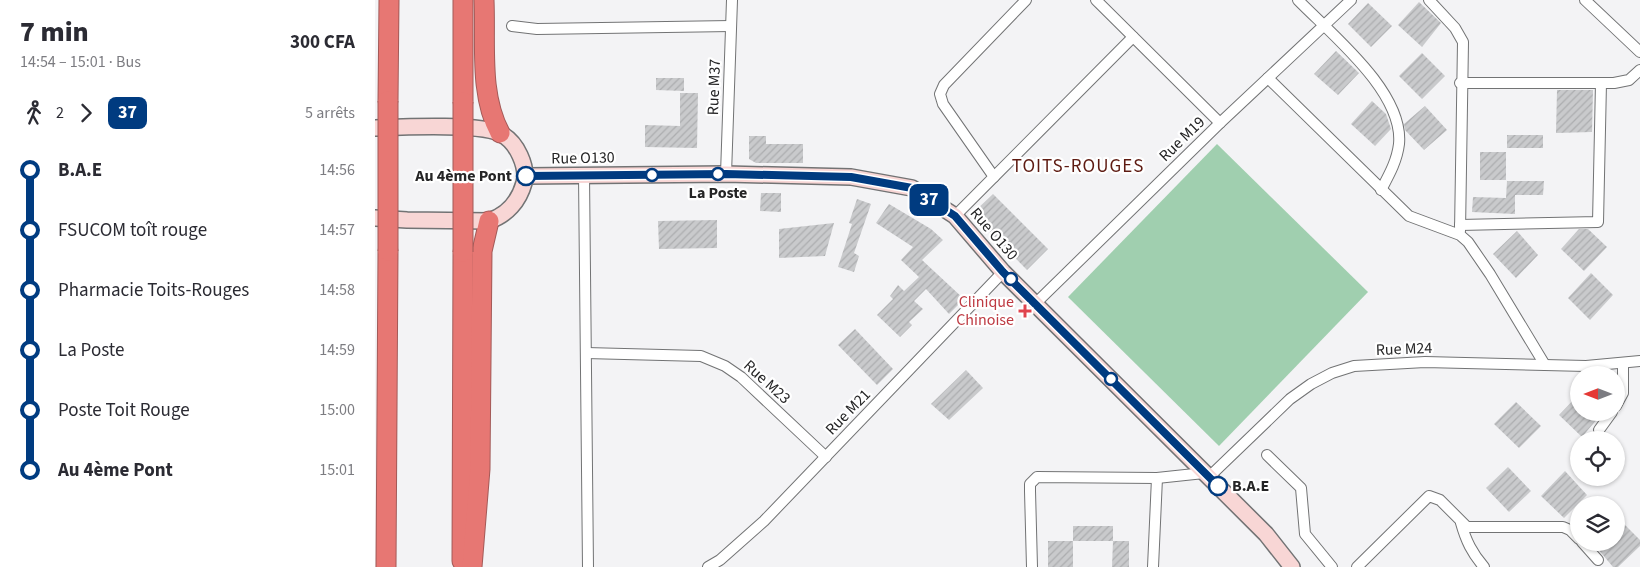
<!DOCTYPE html>
<html lang="fr">
<meta charset="utf-8">
<style>
body{margin:0;font-family:"Source Sans 3",sans-serif;background:#f2f2f3;color:#2b2b33;height:100vh;display:flex;flex-direction:column;font-size:19px;white-space:nowrap}
*{box-sizing:border-box;margin:0}
p{font-size:16px;color:#7c7c81}
.icon{flex:none;width:28px;height:28px;fill:none;stroke:currentColor;stroke-width:2;stroke-linecap:round;stroke-linejoin:round}
.map{position:relative;flex:1;overflow:hidden}
.panel{display:flex;flex-direction:column;background:#fff;width:375px}
.panel>*{flex:none}
.badge{padding:0 10px;border-radius:8px;font-size:18px;line-height:32px}
.needle{width:32px;rotate:270deg}
.buttons{position:absolute;left:1195px;top:366px;display:grid;gap:10px}
.buttons a{display:grid;place-items:center;width:55px;height:55px;border-radius:50%;background:#fff;box-shadow:0 1px 4px #0004;font-size:25px}
.map>.badge{position:absolute;translate:-50% -50%;box-shadow:0 0 0 2px #fff}
.legs{display:flex;align-items:center;gap:8px;height:55px;padding:0 20px;font-size:16px}
.legs p{margin-inline-start:auto}
.head{display:flex;align-items:center;justify-content:space-between;height:85px;padding:0 20px}
h1{font-size:28px;font-weight:800;line-height:38px}
ul{padding:0 20px;list-style:none}
li{display:flex;align-items:center;gap:18px;height:60px;font-size:19px}
li i{display:grid;place-items:center;width:8px;height:100%;margin:0 6px;background:currentColor}
li i::after{content:'';width:12px;height:12px;margin:-6px;border:4px solid;border-radius:50%;background:#fff}
li p{margin-inline-start:auto}
li:first-child i{background:linear-gradient(#0000 50%,currentColor 0)}
li:last-child i{background:linear-gradient(currentColor 50%,#0000 0)}
main{display:flex;flex:1;min-height:0}
.map>svg:first-child{display:block}
</style>
<main>
<section class="panel">
<div class="head"><div><h1>7 min</h1><p>14:54 – 15:01 · Bus</p></div><b>300 CFA</b></div>
<div class="legs"><svg class="icon" aria-label="walk" viewBox="0 0 24 24"><circle cx="13" cy="4" r="2"/><path d="M13 8l-2 6 4 7M11 14l-3 7M7 12l3-4h3l4 4"/></svg>2<svg class="icon" aria-label="forward" viewBox="0 0 24 24"><path d="M9 5l7 7-7 7"/></svg><b class="badge" style="background:#003b80;color:#fff">37</b><p>5 arrêts</p></div>
<ul>
<li><i style="color:#003b80"></i><b>B.A.E</b><p>14:56</p></li>
<li><i style="color:#003b80"></i><span>FSUCOM toît rouge</span><p>14:57</p></li>
<li><i style="color:#003b80"></i><span>Pharmacie Toits-Rouges</span><p>14:58</p></li>
<li><i style="color:#003b80"></i><span>La Poste</span><p>14:59</p></li>
<li><i style="color:#003b80"></i><span>Poste Toit Rouge</span><p>15:00</p></li>
<li><i style="color:#003b80"></i><b>Au 4ème Pont</b><p>15:01</p></li>
</ul>
</section>
<div class="map">
<svg width="1265" height="567" viewBox="0 0 1265 567">
<defs>
<pattern id="building-hatch" width="6" height="6" patternUnits="userSpaceOnUse" patternTransform="scale(1.25)"><rect width="6" height="6" fill="#c9cacc"/><path d="M-1 1l2-2M0 6l6-6M5 7l2-2" fill="none" stroke="#acadaf"/></pattern>
</defs>
<rect width="100%" height="100%" fill="#f3f3f5"/>
<polygon fill="#a0cfaf" points="842,144 993,292 844,446 693,297"/>
<g fill="url(#building-hatch)">
<polygon points="1044,2 1066,23 1047,47 1023,25"/>
<polygon points="993,3 1017,26 996,47 973,24"/>
<polygon points="961,51 984,73 963,95 939,74"/>
<polygon points="1047,53 1070,76 1047,99 1024,76"/>
<polygon points="281,78 309,78 309,91 281,90"/>
<polygon points="1182,90 1218,90 1217,132 1181,133"/>
<polygon points="305,93 323,93 322,148 270,147 270,125 305,126"/>
<polygon points="997,101 1011,114 1016,129 1000,146 976,124"/>
<polygon points="1050,106 1072,130 1049,150 1030,130 1029,124"/>
<rect x="1132" y="135" width="36" height="13"/>
<polygon points="374,136 391,136 391,144 428,144 428,163 381,163 374,159"/>
<rect x="1105" y="152" width="26" height="28"/>
<polygon points="1132,181 1169,181 1168,195 1140,195 1140,214 1097,212 1098,197 1131,198"/>
<polygon points="386,193 406,193 406,212 385,211"/>
<polygon points="618,194 673,249 652,270 597,214"/>
<polygon points="482,199 496,204 479,253 484,256 479,272 463,267 477,224 474,223"/>
<polygon points="514,204 556,229 568,240 547,260 589,299 574,314 551,289 539,301 548,309 534,322 537,325 525,337 502,315 518,299 515,296 523,285 529,291 544,277 526,260 538,247 501,223"/>
<polygon points="342,220 342,248 284,249 283,221"/>
<polygon points="459,223 450,256 404,258 404,229"/>
<polygon points="1204,229 1213,229 1232,247 1209,271 1186,249"/>
<polygon points="1142,231 1163,255 1141,278 1118,254"/>
<polygon points="1216,273 1238,295 1215,320 1193,298"/>
<polygon points="480,329 518,369 502,385 463,345"/>
<polygon points="591,370 608,388 574,420 556,404"/>
<polygon points="1204,394 1204,412 1228,412 1207,437 1184,415"/>
<polygon points="1141,402 1166,426 1144,448 1119,424"/>
<polygon points="1133,467 1156,491 1134,512 1111,488"/>
<polygon points="1190,471 1212,495 1189,518 1166,496"/>
<polygon points="1241,516 1265,540 1265,546 1243,567 1238,567 1217,542 1241,542"/>
<rect x="698" y="526" width="40" height="15"/>
<rect x="673" y="541" width="25" height="26"/>
<polygon points="738,541 754,541 754,567 737,567"/>
</g>
<g fill="none" stroke-linecap="round" stroke-linejoin="round">
<g stroke="#727374" stroke-width="12">
<g id="street">
<polyline points="721,0 845,123"/>
<path d="M923,0C956,34 1029,92 1024,144C1022,161 1014,175 1006,190"/>
<polyline points="1054,0 1080,28 1088,42 1085,231"/>
<polyline points="1210,0 1265,52"/>
<polyline points="137,26 162,29 356,26"/>
<polyline points="893,78 1034,216 1085,235 1093,242 1115,274 1170,365"/>
<polyline points="1085,83 1239,83 1254,80 1265,70"/>
<polyline points="351,174 357,0"/>
<polyline points="209,175 213,567"/>
<polyline points="619,177 568,104 565,94 569,85 651,0"/>
<polyline points="580,216 758,37"/>
<polyline points="1085,225 1223,222 1226,83"/>
<polyline points="661,303 845,123 976,0"/>
<polyline points="211,353 326,356 350,366 366,377 451,457"/>
<polyline points="1241,406 1248,393 1248,364"/>
<polyline points="1224,430 1237,412"/>
<polyline points="892,455 926,488 930,534 957,567"/>
<polyline points="834,477 915,399 936,384 957,373 979,366 1050,362 1211,366 1265,361"/>
<polyline points="782,478 829,473"/>
<path d="M1086,523C1091,541 1097,553 1109,567"/>
<polyline points="1207,542 1223,560"/>
<polyline points="333,567 345,560 389,521 628,272"/>
<polyline points="657,567 655,491 655,484 662,477 782,478 778,567"/>
<polyline points="982,567 1054,496 1065,500 1092,527 1188,527 1195,530 1204,539"/>
</g>
</g>
<g stroke="#727374" stroke-width="18">
<g id="secondary">
<path d="M0,128C26,127 106,123 126,134C142,142 153,167 149,183C144,201 132,215 114,221L32,220L0,218"/>
<polyline points="151,176 351,174 476,177 537,188 580,216 628,272 891,534 917,567"/>
</g>
</g>
<g stroke="#a35a58" stroke-width="21">
<g id="highway">
<path d="M109,0C111,44 104,94 125,133"/>
<polyline points="13,101 14,0"/>
<polyline points="88,102 88,0"/>
<polyline points="87,561 88,252"/>
<polyline points="11,567 13,251"/>
<polyline points="97,567 105,469 107,251 114,221"/>
</g>
</g>
<use href="#street" stroke="#fff" stroke-width="10"/>
<use href="#secondary" stroke="#f8d6d5" stroke-width="15"/>
<use href="#highway" stroke="#e77773" stroke-width="19"/>
<g stroke="#a35a58" stroke-width="21" stroke-linecap="butt">
<g id="highway-bridge">
<polyline points="88,102 88,252"/>
<polyline points="13,251 13,101"/>
</g>
</g>
<use href="#highway-bridge" stroke="#e77773" stroke-width="19"/>
</g>
<g fill="none" stroke-linecap="round" stroke-linejoin="round">
<g stroke="#fff" stroke-width="11">
<polyline id="line-1" points="151,176 351,174 476,177 537,188 580,216 628,272 843,486"/>
</g>
<use href="#line-1" stroke="#003b80" stroke-width="8"/>
</g>
<g fill="#fff" stroke="#003b80" stroke-width="2.5">
<circle cx="343" cy="174" r="6"/>
<circle cx="277" cy="175" r="6"/>
<circle cx="151" cy="176" r="9"/>
<circle cx="636" cy="279" r="6"/>
<circle cx="736" cy="379" r="6"/>
<circle cx="843" cy="486" r="9"/>
</g>
<path fill="#e0444e" stroke="#fff" stroke-width="2" d="M647.5 303.5h5v5h5v5h-5v5h-5v-5h-5v-5h5z"/>
<g text-anchor="middle" dominant-baseline="central" stroke-width="4.5" stroke-linejoin="round" paint-order="stroke">
<g font-size="16" fill="#252526" stroke="#fff">
<text transform="translate(339 87) rotate(-88)">Rue M37</text>
<text transform="translate(807 139) rotate(-44)">Rue M19</text>
<text transform="translate(208 158) rotate(-1)">Rue O130</text>
<text transform="translate(619 234) rotate(49)">Rue O130</text>
<text transform="translate(1029 349) rotate(-2)">Rue M24</text>
<text transform="translate(392 382) rotate(42)">Rue M23</text>
<text transform="translate(473 412) rotate(-46)">Rue M21</text>
</g>
<g font-size="16" font-weight="bold" fill="#252526" stroke="#fff" text-anchor="end">
<text x="137" y="176">Au 4ème Pont</text>
<text x="343" y="193" text-anchor="middle">La Poste</text>
<text x="857" y="486" text-anchor="start">B.A.E</text>
</g>
<g font-size="16" fill="#be3a42" stroke="#fff" text-anchor="end">
<text x="639" y="302">Clinique<tspan x="639" dy="18">Chinoise</tspan></text>
</g>
<g font-size="19" letter-spacing="1" fill="#5e1b12" stroke="#fff">
<text x="703" y="166">TOITS-ROUGES</text>
</g>
</g>
</svg>
<div class="buttons">
<a><svg class="needle" viewBox="-14 -14 28 28"><path d="M0-13l5 13h-10z" fill="#e53935"/><path d="M0 13l5-13h-10z" fill="#7c7c81"/></svg></a>
<a><svg class="icon" aria-label="locate" viewBox="0 0 24 24"><circle cx="12" cy="12" r="6"/><path d="M12 2v4M12 18v4M2 12h4M18 12h4"/></svg></a>
<a><svg class="icon" aria-label="layers" viewBox="0 0 24 24"><path d="M12 4l9 5-9 5-9-5zM3 14l9 5 9-5"/></svg></a>
</div>
<b class="badge" style="left:554px;top:200px;background:#003b80;color:#fff">37</b>
</div>
</main>
